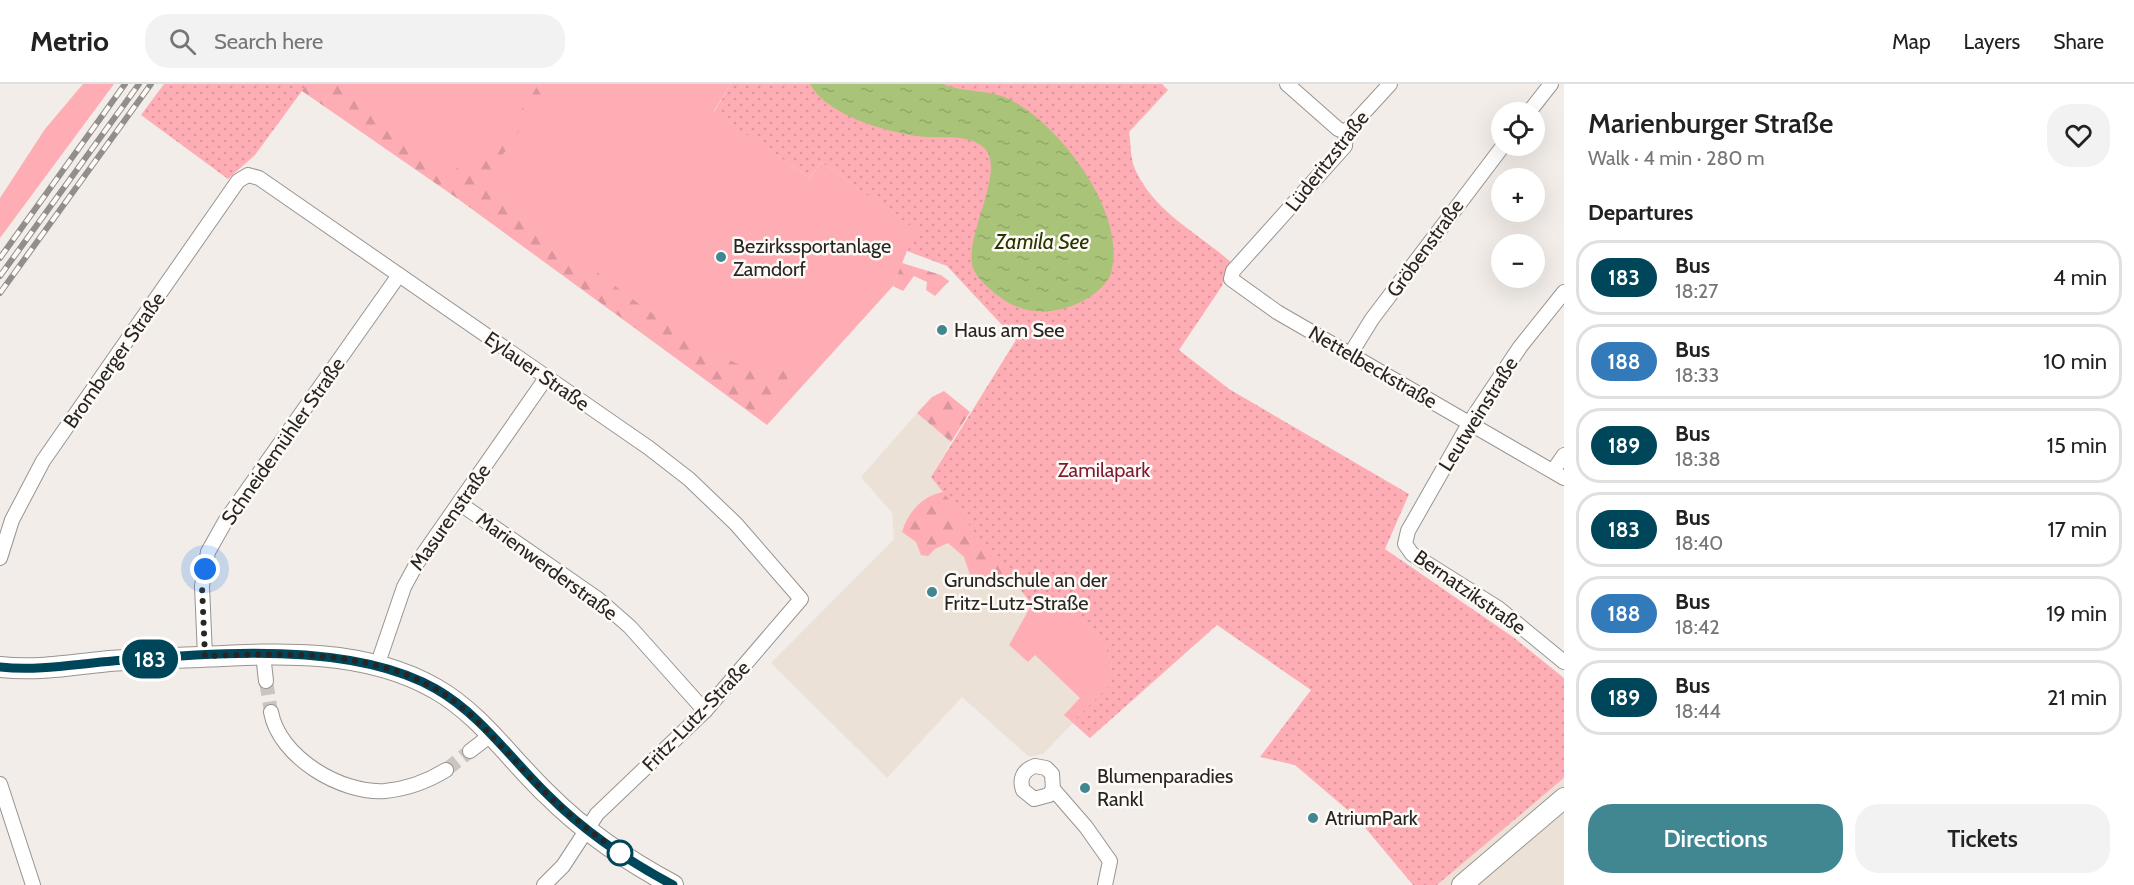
<!DOCTYPE html>
<meta charset="utf-8">
<style>
body{margin:0;font-family:Cabin,sans-serif;background:#f2f2f2;color:#222;height:100vh;display:flex;flex-direction:column;font-size:22px;white-space:nowrap}
*{box-sizing:border-box;margin:0}
p{font-size:20px;color:#767676}
.icon{flex:none;width:33px;height:33px;fill:none;stroke:currentColor;stroke-width:2;stroke-linecap:round;stroke-linejoin:round}
.map{position:relative;flex:1;overflow:hidden}
.sheet{display:flex;flex-direction:column;background:#fff;width:570px}
.sheet>*{flex:none}
.badge{padding:0 12px;border-radius:20px;font-size:21px;line-height:39px}
.controls{position:absolute;left:1491px;top:18px;display:grid;gap:12px}
.controls a{display:grid;place-items:center;width:54px;height:54px;border-radius:50%;background:#fff;box-shadow:0 6px 24px #0002;font-size:30px}
.you{position:absolute;width:30px;height:30px;margin:-15px;border:4px solid #fff;border-radius:50%;background:#1a73e8;box-shadow:0 0 0 9px #1a73e833}
.map>.badge{position:absolute;translate:-50% -50%;box-shadow:0 0 0 3px #fff}
h2{padding:0 24px;font-size:22px;line-height:54px}
.round{display:grid;place-items:center;flex:none;width:63px;height:63px;border-radius:24px;background:#f2f2f2}
.headline{display:flex;align-items:center;justify-content:space-between;height:102px;padding:0 24px}
h1{font-size:28px;font-weight:600;line-height:45px}
.primary-button{display:flex;gap:12px;margin-top:auto;padding:12px 24px}
.primary-button a{flex:1;height:69px;border-radius:24px;background:#418792;color:#fff;font-size:24px;font-weight:600;line-height:69px;text-align:center}
.primary-button a+a{background:#f2f2f2;color:#222}
ul{padding:0;list-style:none}
li{display:flex;align-items:center;gap:18px;height:75px;margin:0 12px 9px;padding:0 12px;border:3px solid #e0e0e0;border-radius:24px}
li div{flex:1}
li b{display:block;font-size:22px}
li em{font-style:normal}
li .badge{min-width:66px;font-weight:700;text-align:center}
header{display:flex;align-items:center;gap:36px;box-sizing:border-box;height:84px;padding:0 30px;background:#fff;border-bottom:2px solid #e0e0e0}
header strong{font-size:28px}
nav{display:flex;gap:33px;margin-inline-start:auto;font-size:21px}
.search{width:420px;height:54px;background:#f2f2f2;display:flex;align-items:center;gap:15px;box-sizing:border-box;padding:0 21px;border-radius:24px;color:#767676;font-size:22px}
main{display:flex;flex:1;min-height:0}
.map>svg:first-child{display:block}
</style>
<header>
<strong>Metrio</strong>
<div class="search"><svg class="icon" aria-label="search" viewBox="0 0 24 24"><circle cx="10" cy="10" r="6"/><path d="M15 15l6 6"/></svg>Search here</div>
<nav><a>Map</a><a>Layers</a><a>Share</a></nav>
</header>
<main>
<div class="map">
<svg width="1564" height="801" viewBox="0 0 1564 801">
<defs>
<pattern id="forest-firs" width="22" height="20" patternUnits="userSpaceOnUse" patternTransform="scale(1.5)"><rect width="22" height="20" fill="#ffadb5"/><path d="M5 1l3.5 6h-7zM16 11l3.5 6h-7z" fill="#db959c"/></pattern>
<pattern id="park-dots" width="8" height="8" patternUnits="userSpaceOnUse" patternTransform="scale(1.5)"><rect width="8" height="8" fill="#ffadb5"/><path d="M2 2h.1M6 6h.1" fill="none" stroke="#db959c" stroke-width="1.8" stroke-linecap="round"/></pattern>
<pattern id="water-ripples" width="26" height="14" patternUnits="userSpaceOnUse" patternTransform="scale(1.5)"><rect width="26" height="14" fill="#a9c478"/><path d="M2 4q2-2 4 0t4 0M15 11q2-2 4 0t4 0" fill="none" stroke="#91a868"/></pattern>
</defs>
<rect width="100%" height="100%" fill="#f2ede8"/>
<g fill="#ece1d7">
<polygon points="917,329 951,358 931,393 1032,520 1112,599 1043,670 1029,673 962,613 887,694 771,579 894,455 892,429 861,393"/>
<polygon points="1564,695 1564,801 1437,801 1507,741"/>
</g>
<g fill="#ffadb5">
<polygon points="83,0 114,0 0,154 0,114 45,45"/>
<polygon points="351,0 731,0 714,27 810,94 821,78 920,148 907,167 893,202 767,341 461,117"/>
<path d="M1046,514C1067,521 1100,549 1109,571C1113,580 1112,590 1112,599L1072,638L1064,631L1080,614L1035,571L1028,578L1009,561L1032,520Z"/>
</g>
<g fill="url(#forest-firs)">
<path d="M302,0H356L444,93C477,71 521,36 538,0H552L483,99C573,165 654,245 758,289L785,271L795,277L780,312L758,333L461,117L302,7Z"/>
<polygon points="902,179 941,191 949,197 935,212 926,206 927,198 914,192 903,207 893,202"/>
<polygon points="944,307 970,328 951,358 917,329 932,313"/>
<path d="M943,408L1133,553L1090,654L1072,638L1112,599C1112,590 1113,580 1109,571C1100,549 1067,521 1046,514L1032,520L1012,495L992,505L973,500L964,473L948,459L935,465L928,472L921,471L916,458L902,448C908,428 922,412 943,408Z"/>
</g>
<g fill="url(#park-dots)">
<polygon points="164,0 307,0 255,71 228,95 141,31"/>
<path d="M731,0H1162L1168,6L1129,48C1131,59 1130,74 1135,85C1154,128 1198,149 1232,179L1226,186L1222,202L1179,266L1229,305L1409,410L1385,465L1513,553L1564,594V694L1437,801H1413L1357,734L1295,681L1260,673L1311,606L1217,541L1090,654L1072,638L1112,599C1112,590 1113,580 1109,571C1100,549 1067,521 1046,514L1032,520L931,393L1016,256L947,182L907,167L919,148L821,78L810,94L714,28Z"/>
</g>
<path fill="url(#water-ripples)" d="M810,0H943C964,9 988,5 1009,15C1059,40 1125,126 1112,185C1109,202 1089,215 1074,221C1053,230 1029,230 1009,219C997,212 978,197 973,184C962,152 1013,78 979,60C963,51 944,54 926,53C892,50 828,33 810,0Z"/>
<g fill="none" stroke-linecap="round" stroke-linejoin="round">
<g stroke="#cac5c1" stroke-width="14" stroke-dasharray="14 7" stroke-linecap="butt">
<polyline points="266,597 271,628"/>
<polyline points="446,686 470,667"/>
</g>
<g stroke="#999490" stroke-width="16">
<g id="street">
<polyline points="1287,0 1338,45 1346,48"/>
<polyline points="1529,28 1551,0"/>
<polyline points="1346,48 1345,62 1233,187 1231,195 1277,228 1564,394"/>
<polyline points="1346,48 1390,0"/>
<polyline points="1564,208 1520,263 1470,338 1408,447 1405,460 1412,470 1498,524 1564,578"/>
<polyline points="1351,269 1372,235 1503,62"/>
<polyline points="1553,387 1564,371"/>
<polyline points="459,419 598,515 630,543 705,627"/>
<polyline points="0,474 12,436 43,377 238,97 248,91 259,94 649,364 689,395 736,440 801,515 705,627 597,730 563,782 544,801"/>
<polyline points="263,570 266,597"/>
<polyline points="205,572 202,502 208,468 226,436 399,191"/>
<polyline points="377,582 404,503 417,479 546,294"/>
<path d="M271,628C279,673 341,710 385,707C406,705 428,697 446,686"/>
<polyline points="470,667 491,651"/>
<polyline points="0,700 33,801"/>
<path d="M1053,705L1049,711L1034,715L1023,706C1019,695 1023,686 1035,682L1046,684L1052,690L1053,705L1086,743L1110,777L1105,801"/>
</g>
</g>
<g stroke="#999490" stroke-width="22">
<g id="secondary">
<path d="M0,583C37,587 72,581 109,577C139,575 169,574 200,573C278,569 365,564 436,605C480,630 511,676 548,711C584,747 628,777 673,801"/>
<polyline points="1462,801 1564,714"/>
</g>
</g>
<use href="#street" stroke="#fff" stroke-width="14"/>
<use href="#secondary" stroke="#fff" stroke-width="20"/>
<g stroke="#928e8b" stroke-width="6">
<g id="rail">
<polyline points="0,174 125,0"/>
<polyline points="0,192 139,0"/>
<polyline points="0,209 151,0"/>
</g>
</g>
<use href="#rail" stroke="#fefaf6" stroke-width="4" stroke-dasharray="11" stroke-linecap="butt"/>
</g>
<g fill="none" stroke-linecap="round" stroke-linejoin="round">
<g stroke="#fff" stroke-width="14">
<path id="line" d="M0,583C38,587 76,580 113,577C208,569 351,556 436,605C480,630 511,675 548,711C584,747 628,777 673,801"/>
</g>
<use href="#line" stroke="#00465a" stroke-width="9"/>
<path stroke="#282624" stroke-width="6" stroke-dasharray="0 10.8" d="M205,485L202,502L205,572C290,569 388,564 459,621C492,648 518,683 549,712C571,733 595,751 620,769"/>
</g>
<g fill="#418792" stroke="#fefaf6" stroke-width="2">
<circle cx="721" cy="173" r="6"/>
<circle cx="942" cy="246" r="6"/>
<circle cx="932" cy="508" r="6"/>
<circle cx="1085" cy="704" r="6"/>
<circle cx="1313" cy="734" r="6"/>
</g>
<circle fill="#fff" stroke="#00465a" stroke-width="3" cx="620" cy="769" r="12"/>
<g text-anchor="middle" dominant-baseline="central" stroke-width="5" stroke-linejoin="round" paint-order="stroke">
<g font-size="20" fill="#282624" stroke="#fefaf6">
<text transform="translate(1327 77) rotate(-52)">Lüderitzstraße</text>
<text transform="translate(1425 164) rotate(-54)">Gröbenstraße</text>
<text transform="translate(114 276) rotate(-55)">Bromberger Straße</text>
<text transform="translate(1373 283) rotate(30)">Nettelbeckstraße</text>
<text transform="translate(537 287) rotate(35)">Eylauer Straße</text>
<text transform="translate(1478 330) rotate(-58)">Leutweinstraße</text>
<text transform="translate(283 357) rotate(-55)">Schneidemühler Straße</text>
<text transform="translate(450 433) rotate(-55)">Masurenstraße</text>
<text transform="translate(547 482) rotate(36)">Marienwerderstraße</text>
<text transform="translate(1470 508) rotate(35)">Bernatzikstraße</text>
<text transform="translate(696 632) rotate(-46)">Fritz-Lutz-Straße</text>
</g>
<g font-size="20" fill="#282624" stroke="#fefaf6" text-anchor="start">
<text x="733" y="162">Bezirkssportanlage<tspan x="733" dy="23">Zamdorf</tspan></text>
<text x="954" y="246">Haus am See</text>
<text x="944" y="496">Grundschule an der<tspan x="944" dy="23">Fritz-Lutz-Straße</tspan></text>
<text x="1097" y="692">Blumenparadies<tspan x="1097" dy="23">Rankl</tspan></text>
<text x="1325" y="734">AtriumPark</text>
</g>
<g font-size="20" fill="#7d1932" stroke="#fefaf6">
<text x="1104" y="386">Zamilapark</text>
</g>
<g font-size="21" font-style="italic" fill="#283700" stroke="#fefaf6">
<text x="1042" y="157">Zamila See</text>
</g>
</g>
</svg>
<div class="controls">
<a><svg class="icon" aria-label="locate" viewBox="0 0 24 24"><circle cx="12" cy="12" r="6"/><path d="M12 2v4M12 18v4M2 12h4M18 12h4"/></svg></a>
<a>+</a>
<a>−</a>
</div>
<div class="you" style="left:205px;top:485px"></div>
<b class="badge" style="left:150px;top:575px;background:#00465a;color:#fff">183</b>
</div>
<section class="sheet">
<div class="headline"><div><h1>Marienburger Straße</h1><p>Walk · 4 min · 280 m</p></div><a class="round"><svg class="icon" aria-label="heart" viewBox="0 0 24 24"><path d="M12 20l-8-8c-3-5 5-10 8-4 3-6 11-1 8 4z"/></svg></a></div>
<h2>Departures</h2>
<ul>
<li><span class="badge" style="background:#00465a;color:#fff">183</span><div><b>Bus</b><p>18:27</p></div><em>4 min</em></li>
<li><span class="badge" style="background:#327ab9;color:#fff">188</span><div><b>Bus</b><p>18:33</p></div><em>10 min</em></li>
<li><span class="badge" style="background:#00465a;color:#fff">189</span><div><b>Bus</b><p>18:38</p></div><em>15 min</em></li>
<li><span class="badge" style="background:#00465a;color:#fff">183</span><div><b>Bus</b><p>18:40</p></div><em>17 min</em></li>
<li><span class="badge" style="background:#327ab9;color:#fff">188</span><div><b>Bus</b><p>18:42</p></div><em>19 min</em></li>
<li><span class="badge" style="background:#00465a;color:#fff">189</span><div><b>Bus</b><p>18:44</p></div><em>21 min</em></li>
</ul>
<div class="primary-button"><a>Directions</a><a>Tickets</a></div>
</section>
</main>
